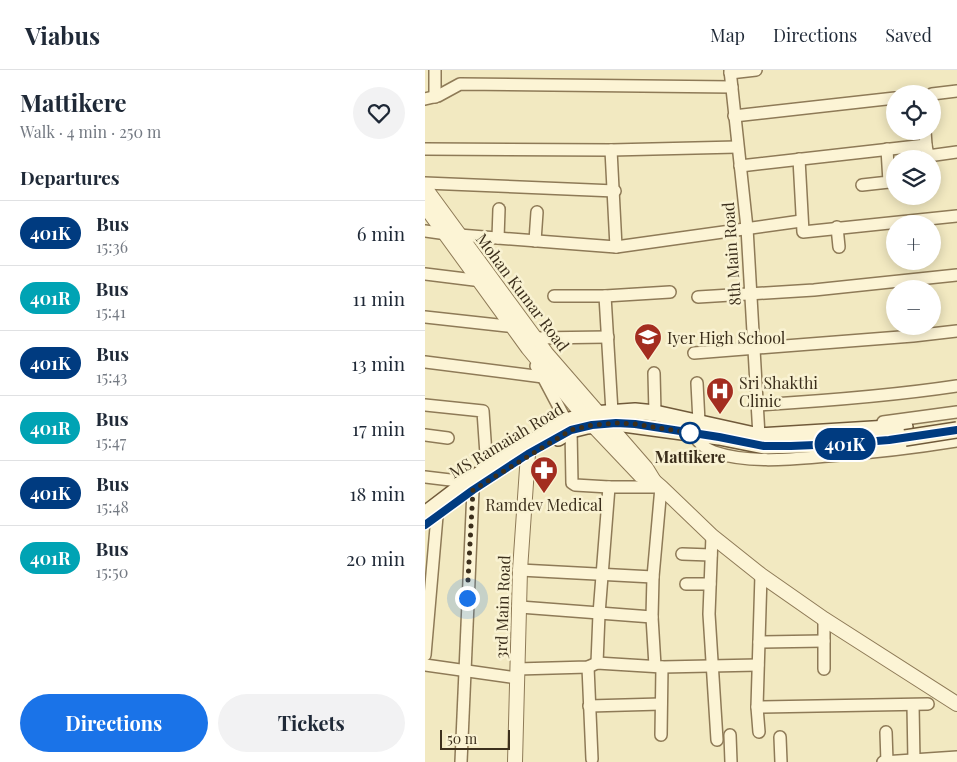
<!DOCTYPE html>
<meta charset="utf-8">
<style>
body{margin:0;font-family:"Playfair Display",serif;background:#f2f2f3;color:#1f2937;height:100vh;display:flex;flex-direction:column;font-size:19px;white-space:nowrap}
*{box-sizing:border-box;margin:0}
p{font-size:16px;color:#747a83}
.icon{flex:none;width:28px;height:28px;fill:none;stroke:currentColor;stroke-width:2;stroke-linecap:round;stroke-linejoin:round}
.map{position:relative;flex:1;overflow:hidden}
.sheet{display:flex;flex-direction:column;background:#fff;width:425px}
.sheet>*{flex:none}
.badge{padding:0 10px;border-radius:16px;font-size:18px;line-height:32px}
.buttons{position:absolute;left:461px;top:15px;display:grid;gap:10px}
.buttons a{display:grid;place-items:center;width:55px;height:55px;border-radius:50%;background:#fff;box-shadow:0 2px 12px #0003;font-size:25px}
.scale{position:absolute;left:15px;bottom:12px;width:70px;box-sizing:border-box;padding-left:5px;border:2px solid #3c2f1c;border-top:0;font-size:14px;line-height:18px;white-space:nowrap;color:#3c2f1c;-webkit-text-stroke:4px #f9f2d2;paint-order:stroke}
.you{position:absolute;width:25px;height:25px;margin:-12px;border:4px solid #fff;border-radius:50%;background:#1a73e8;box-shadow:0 0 0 8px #1a73e833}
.map>.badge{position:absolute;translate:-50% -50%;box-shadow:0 0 0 2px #fff}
h2{padding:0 20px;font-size:19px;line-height:45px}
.round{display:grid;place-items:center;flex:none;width:52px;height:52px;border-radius:26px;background:#f2f2f3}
.summary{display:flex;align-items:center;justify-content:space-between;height:85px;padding:0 20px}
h1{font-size:24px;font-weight:700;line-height:38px}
.primary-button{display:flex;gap:10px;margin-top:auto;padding:10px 20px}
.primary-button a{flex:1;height:58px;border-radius:30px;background:#1a73e8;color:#fff;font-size:20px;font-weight:700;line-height:58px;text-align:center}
.primary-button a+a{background:#f2f2f3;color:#1f2937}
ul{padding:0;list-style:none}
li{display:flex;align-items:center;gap:15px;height:65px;padding:0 20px;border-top:1px solid #e0e1e3}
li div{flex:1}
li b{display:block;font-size:19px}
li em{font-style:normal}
li .badge{min-width:55px;font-weight:700;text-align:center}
header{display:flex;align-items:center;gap:30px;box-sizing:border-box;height:70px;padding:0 25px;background:#fff;border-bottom:1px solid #e0e1e3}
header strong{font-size:24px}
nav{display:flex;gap:28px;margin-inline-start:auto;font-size:18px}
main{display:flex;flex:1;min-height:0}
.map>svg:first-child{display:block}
</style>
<header>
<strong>Viabus</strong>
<nav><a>Map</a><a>Directions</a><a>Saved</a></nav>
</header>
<main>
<section class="sheet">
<div class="summary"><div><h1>Mattikere</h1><p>Walk · 4 min · 250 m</p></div><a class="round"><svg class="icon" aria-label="heart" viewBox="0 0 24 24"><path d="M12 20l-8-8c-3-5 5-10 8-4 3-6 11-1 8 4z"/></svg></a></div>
<h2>Departures</h2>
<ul>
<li><span class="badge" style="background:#003b80;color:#fff">401K</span><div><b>Bus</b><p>15:36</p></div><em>6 min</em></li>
<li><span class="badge" style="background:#00a3b4;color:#fff">401R</span><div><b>Bus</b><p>15:41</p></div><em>11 min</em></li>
<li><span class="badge" style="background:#003b80;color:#fff">401K</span><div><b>Bus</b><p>15:43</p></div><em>13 min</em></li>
<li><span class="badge" style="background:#00a3b4;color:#fff">401R</span><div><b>Bus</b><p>15:47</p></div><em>17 min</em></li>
<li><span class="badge" style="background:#003b80;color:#fff">401K</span><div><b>Bus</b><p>15:48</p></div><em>18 min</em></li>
<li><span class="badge" style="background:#00a3b4;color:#fff">401R</span><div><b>Bus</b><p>15:50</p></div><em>20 min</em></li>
</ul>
<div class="primary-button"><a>Directions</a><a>Tickets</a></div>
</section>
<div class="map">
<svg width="532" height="692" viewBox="0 0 532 692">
<rect width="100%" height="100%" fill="#f2e9c1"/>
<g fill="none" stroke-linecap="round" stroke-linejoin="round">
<g stroke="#8e7a57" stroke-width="14">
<g id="minor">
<polyline points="10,0 10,27"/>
<polyline points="305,0 322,158 334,366 340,364"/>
<polyline points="305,3 331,0"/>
<polyline points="507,24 532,21"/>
<polyline points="0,29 13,26 35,14 307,17"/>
<polyline points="309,46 470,28"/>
<polyline points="500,61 501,75"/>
<polyline points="0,79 186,80 312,77"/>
<polyline points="186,80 191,177"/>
<polyline points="374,89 378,162 532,146"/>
<polyline points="315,96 501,75 503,86 532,82"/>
<polyline points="0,113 190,121"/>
<polyline points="437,115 464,112 462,79"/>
<polyline points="412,157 414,177"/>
<polyline points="0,161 15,163"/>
<polyline points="34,165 191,177 376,151"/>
<polyline points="73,168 74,139"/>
<polyline points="110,171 112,142"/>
<polyline points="0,204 49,210"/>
<polyline points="129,226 180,226 245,222"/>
<polyline points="180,226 187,342 190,348"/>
<polyline points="273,227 389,220 532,205"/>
<polyline points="0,247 82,256"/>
<polyline points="110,268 183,267"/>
<polyline points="269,283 488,266 532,261"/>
<polyline points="0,292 118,307"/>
<polyline points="111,296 118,307 146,360 147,413 150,415 184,417"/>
<polyline points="229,303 230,343"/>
<polyline points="272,313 274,352"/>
<polyline points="0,335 58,341 62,399"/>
<path d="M332,335C399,331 466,326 532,316"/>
<polyline points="458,352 532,342"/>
<path d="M266,363C273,371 278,378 289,382C324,394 367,389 403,386C446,383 489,378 532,371"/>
<polyline points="0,365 23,368"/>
<polyline points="0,407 42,412"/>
<polyline points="287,466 284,544 292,670"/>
<polyline points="257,484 286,485"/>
<polyline points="95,500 228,507"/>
<polyline points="261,514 285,514"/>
<polyline points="95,537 227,547"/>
<polyline points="334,572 399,571"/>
<polyline points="0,585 12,446"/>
<polyline points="172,593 174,544 184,417 236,417 228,507 227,547 230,596"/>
<polyline points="0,595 92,608"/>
<polyline points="163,597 167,689"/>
<polyline points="92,599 163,597 172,593 237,597 333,595"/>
<polyline points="399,599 399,549"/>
<polyline points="488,635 489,691"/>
<polyline points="164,636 236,634"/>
<polyline points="332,637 503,634"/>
<polyline points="334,662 332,637 336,505"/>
<polyline points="461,662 462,692"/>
<polyline points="236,665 237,597"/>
<polyline points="305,665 306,692"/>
<polyline points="355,667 356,692"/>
<polyline points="36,692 48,420"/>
<polyline points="458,692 532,687"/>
</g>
</g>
<g stroke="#8e7a57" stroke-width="16">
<g id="tertiary">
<polyline points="0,118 121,283 221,398 229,411"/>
<polyline points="0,136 103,278 159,346 215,405 229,411 236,417 287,466 336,505 399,549 532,634"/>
<polyline points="90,692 95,500 103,384"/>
</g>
</g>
<g stroke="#705a3a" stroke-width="18">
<g id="secondary">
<polyline points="133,368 146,360 162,356 191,353 294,367 339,376 414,374 480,368"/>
<polyline points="0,444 42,412 98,377 141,351 167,344 210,341 230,343 334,366 480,357"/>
</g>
</g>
<use href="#minor" stroke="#fcf4d5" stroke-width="11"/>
<use href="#tertiary" stroke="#fcf4d5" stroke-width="14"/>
<use href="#secondary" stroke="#fcf4d5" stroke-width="15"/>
<g stroke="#705a3a" stroke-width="18" stroke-linecap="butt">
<polyline id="secondary-bridge" points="480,368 532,360"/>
</g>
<use href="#secondary-bridge" stroke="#fcf4d5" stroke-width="15"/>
</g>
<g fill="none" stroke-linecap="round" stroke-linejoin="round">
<g stroke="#fff" stroke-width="11">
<polyline id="line" points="0,455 48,420 103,384 146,360 167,355 191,353 210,354 294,367 339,376 366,376 414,374 464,370 532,360"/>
</g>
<use href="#line" stroke="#003b80" stroke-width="8"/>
<polyline stroke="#3c2f1c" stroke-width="5" stroke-dasharray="0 9" points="42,528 48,420 146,360 167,355 191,353 210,354 265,363"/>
</g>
<defs>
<g id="school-pin" transform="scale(1.4375)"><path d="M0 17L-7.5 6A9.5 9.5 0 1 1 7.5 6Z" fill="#a32d20" stroke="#f9f2d2"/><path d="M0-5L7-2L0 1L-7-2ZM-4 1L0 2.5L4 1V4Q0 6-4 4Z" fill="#fff"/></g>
<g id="hospital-pin" transform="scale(1.4375)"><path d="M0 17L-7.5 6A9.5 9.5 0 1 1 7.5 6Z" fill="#a32d20" stroke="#f9f2d2"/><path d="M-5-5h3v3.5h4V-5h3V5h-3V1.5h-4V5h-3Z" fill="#fff"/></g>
<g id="pharmacy-pin" transform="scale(1.4375)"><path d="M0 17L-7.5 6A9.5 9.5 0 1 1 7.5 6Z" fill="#a32d20" stroke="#f9f2d2"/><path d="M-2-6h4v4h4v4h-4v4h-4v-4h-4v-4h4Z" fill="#fff"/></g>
</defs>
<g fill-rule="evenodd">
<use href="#school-pin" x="223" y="267"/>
<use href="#hospital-pin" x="295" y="321"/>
<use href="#pharmacy-pin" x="119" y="400"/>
</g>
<circle fill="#fff" stroke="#003b80" stroke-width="2.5" cx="265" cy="363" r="10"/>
<g text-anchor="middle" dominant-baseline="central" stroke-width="5" stroke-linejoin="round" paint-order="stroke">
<g font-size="16" fill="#3c2f1c" stroke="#f9f2d2">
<text transform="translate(306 184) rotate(-94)">8th Main Road</text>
<text transform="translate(98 222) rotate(53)">Mohan Kumar Road</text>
<text transform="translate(81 370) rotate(-31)">MS Ramaiah Road</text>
<text transform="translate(77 537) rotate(-88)">3rd Main Road</text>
</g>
<g font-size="16" fill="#3c2f1c" stroke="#f9f2d2" text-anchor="start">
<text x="242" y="267">Iyer High School</text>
<text x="314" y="312">Sri Shakthi<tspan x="314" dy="18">Clinic</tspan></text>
<text x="119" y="434" text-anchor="middle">Ramdev Medical</text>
</g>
<g font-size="16" font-weight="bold" fill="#3c2f1c" stroke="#f9f2d2">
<text x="265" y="386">Mattikere</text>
</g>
</g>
</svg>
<div class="buttons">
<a><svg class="icon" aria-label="locate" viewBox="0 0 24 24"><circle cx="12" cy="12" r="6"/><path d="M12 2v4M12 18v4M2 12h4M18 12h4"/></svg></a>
<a><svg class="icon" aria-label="layers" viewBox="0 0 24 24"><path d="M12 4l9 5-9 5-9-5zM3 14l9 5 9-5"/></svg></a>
<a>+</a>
<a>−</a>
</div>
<div class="scale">50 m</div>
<div class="you" style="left:42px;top:528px"></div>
<b class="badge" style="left:420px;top:374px;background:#003b80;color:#fff">401K</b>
</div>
</main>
